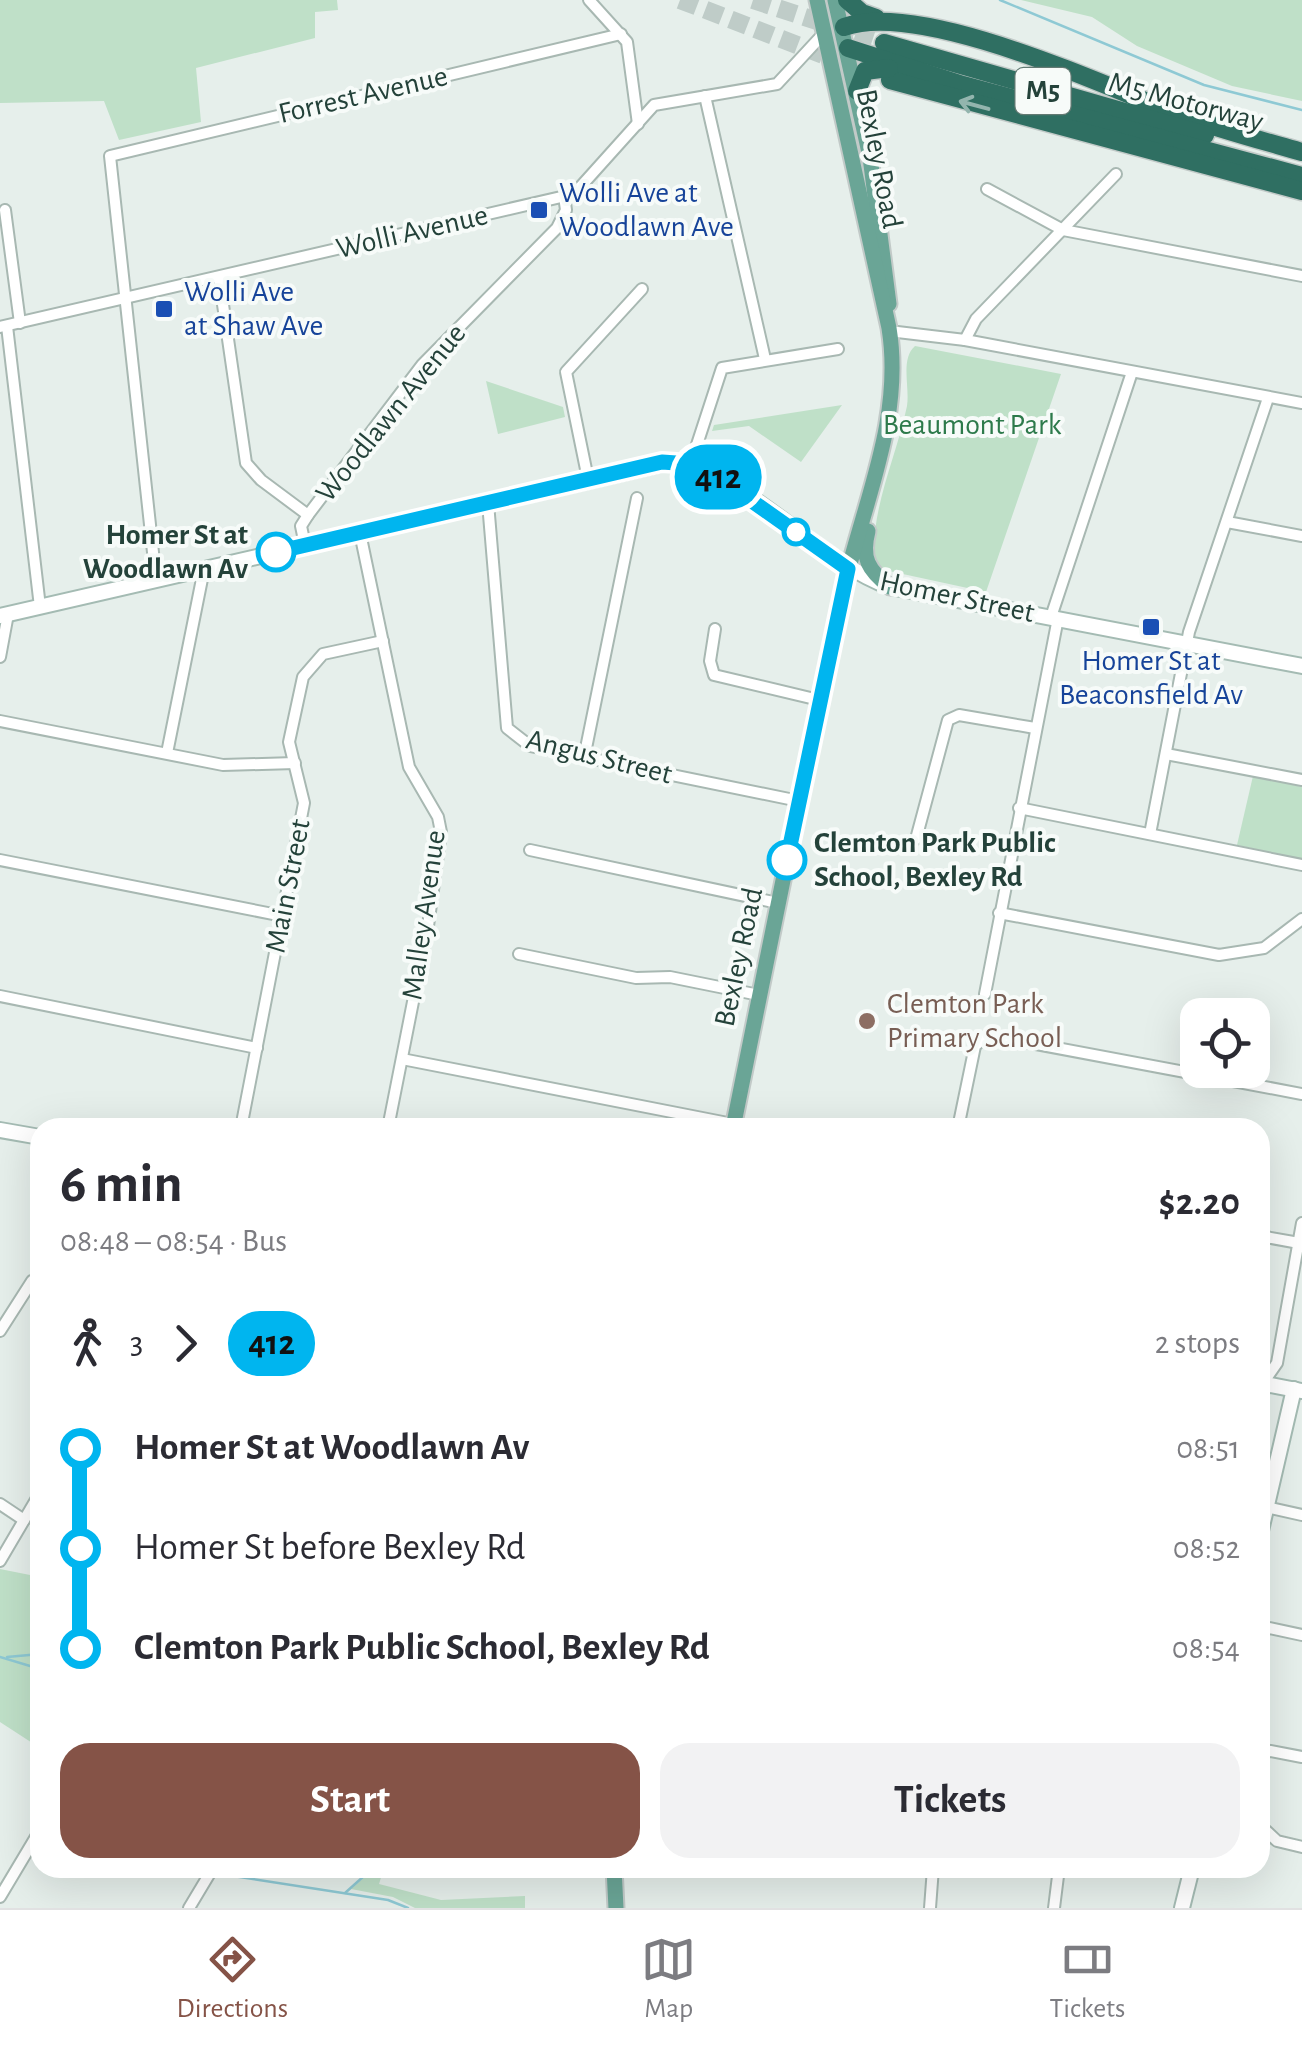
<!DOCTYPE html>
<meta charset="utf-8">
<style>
body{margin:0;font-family:"Alegreya Sans",sans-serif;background:#f2f2f3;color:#2b2b33;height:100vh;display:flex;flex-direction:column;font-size:38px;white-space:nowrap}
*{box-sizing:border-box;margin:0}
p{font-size:32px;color:#7c7c81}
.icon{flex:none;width:55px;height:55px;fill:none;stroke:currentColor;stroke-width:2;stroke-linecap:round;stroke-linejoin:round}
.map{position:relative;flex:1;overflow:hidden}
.details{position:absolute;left:30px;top:1118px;width:1240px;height:760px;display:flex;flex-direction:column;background:#fff;border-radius:30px;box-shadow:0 10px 40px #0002}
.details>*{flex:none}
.badge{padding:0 20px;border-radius:32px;font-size:35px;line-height:65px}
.buttons{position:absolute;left:1180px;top:998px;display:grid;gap:20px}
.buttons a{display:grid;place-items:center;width:90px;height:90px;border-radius:20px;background:#fff;box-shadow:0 10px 40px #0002;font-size:50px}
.map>.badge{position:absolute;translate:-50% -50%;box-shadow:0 0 0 5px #fff}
.legs{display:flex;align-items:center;gap:15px;height:110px;padding:0 30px;font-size:32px}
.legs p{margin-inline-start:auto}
.headline{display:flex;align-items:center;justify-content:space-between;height:170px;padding:0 30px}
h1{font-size:55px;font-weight:700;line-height:75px}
.action{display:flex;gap:20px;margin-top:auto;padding:20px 30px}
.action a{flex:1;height:115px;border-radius:30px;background:#855347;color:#fff;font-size:40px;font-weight:700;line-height:115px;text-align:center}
.action a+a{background:#f2f2f3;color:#2b2b33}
ul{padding:0 30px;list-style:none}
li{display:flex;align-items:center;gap:35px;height:100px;font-size:38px}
li i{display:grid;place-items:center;width:15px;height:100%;margin:0 12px;background:currentColor}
li i::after{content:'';width:25px;height:25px;margin:-12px;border:8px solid;border-radius:50%;background:#fff}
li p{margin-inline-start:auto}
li:first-child i{background:linear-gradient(#0000 50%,currentColor 0)}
li:last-child i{background:linear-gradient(currentColor 50%,#0000 0)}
.tab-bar{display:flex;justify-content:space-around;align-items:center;height:140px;border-top:2px solid #e1e1e2;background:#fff;font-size:28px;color:#7c7c81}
.tab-bar a{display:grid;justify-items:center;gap:5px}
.tab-bar .active{color:#855347}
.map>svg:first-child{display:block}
</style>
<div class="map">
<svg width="1302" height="1908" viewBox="0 0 1302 1908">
<rect width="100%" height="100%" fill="#e6efeb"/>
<g fill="#bfe0c8">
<polygon points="0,0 337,0 338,10 315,12 315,38 196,68 201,122 119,140 104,101 0,103 0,164"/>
<polygon points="1021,0 1302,0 1302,101 1232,86 1137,46 1092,17"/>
<path d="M915,346L1061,374L986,592L875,568C868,514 896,459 907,406C910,387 900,359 915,346Z"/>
<polygon points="486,381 563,407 565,417 498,434"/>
<polygon points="842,405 801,462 749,426 712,431 714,425"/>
<polygon points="1253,776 1302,787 1302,859 1237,845"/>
<polygon points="0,1569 40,1577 40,1748 0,1722"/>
<polygon points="375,1868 384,1868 379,1884 441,1900 525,1896 525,1908 415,1908 393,1897 351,1889"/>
</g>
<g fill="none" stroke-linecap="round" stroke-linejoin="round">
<g stroke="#8ec9d4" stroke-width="2.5">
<polyline points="1000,0 1204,85 1302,110"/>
<polyline points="0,1657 40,1669"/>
<polyline points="7,1657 40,1654"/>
<polyline points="196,1868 200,1870"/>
<polyline points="220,1874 388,1900 408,1908"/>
<polyline points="345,1893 373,1868"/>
</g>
<g stroke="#bfccc8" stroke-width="18" stroke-dasharray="18 9" stroke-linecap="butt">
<polyline points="680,0 862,70"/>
<polyline points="753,0 884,43"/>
</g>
<g stroke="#a8b8b2" stroke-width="14">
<g id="street">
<polyline points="589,0 627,42 638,124"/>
<polyline points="705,96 765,359"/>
<polyline points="987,189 1063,230 1302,276"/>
<polyline points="5,210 20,323"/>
<polyline points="219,277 246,463 261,480 308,515"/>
<polyline points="7,326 40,607"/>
<polyline points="0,327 574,194 654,105 777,84 826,31"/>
<polyline points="889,331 965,340 1302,403"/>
<polyline points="965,340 976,319 1116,174"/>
<polyline points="691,463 722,368 838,349"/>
<polyline points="588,479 566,372 642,289"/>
<polyline points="488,503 507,728 530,746 799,801"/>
<polyline points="1227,522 1302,536"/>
<polyline points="360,533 409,767 438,817 441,832 428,926 388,1128"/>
<polyline points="305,545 301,526 308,515 422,365 557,228 566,210 564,196"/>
<polyline points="156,580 110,156 621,34"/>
<polyline points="1051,617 1132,372"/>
<polyline points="715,629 710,661 714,675 819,700"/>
<polyline points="0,657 8,614"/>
<polyline points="0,721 223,765 295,763"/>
<polyline points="167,753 204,569"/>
<polyline points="1166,754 1302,780"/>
<polyline points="584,758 637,498"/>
<polyline points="1019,808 1302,865"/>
<polyline points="1150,834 1189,632 1268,398"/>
<polyline points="916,839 948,720 959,715 1035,728"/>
<polyline points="530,850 778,903"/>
<polyline points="0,860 283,916"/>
<polyline points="999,913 1219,955 1264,948 1302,919"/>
<polyline points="519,954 636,978 670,977 759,995"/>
<polyline points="985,994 1058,618"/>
<polyline points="0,996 257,1048"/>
<polyline points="402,1059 733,1124"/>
<polyline points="241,1128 304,803 289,742 303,677 323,654 383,641"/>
<polyline points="958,1128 975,1046 988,1035 1302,1094"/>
<polyline points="1260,1236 1299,1243"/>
<polyline points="0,1331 32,1281 40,1283"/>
<polyline points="1263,1383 1277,1363 1302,1223"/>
<polyline points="0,1504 24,1520"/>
<polyline points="1266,1507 1302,1515"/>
<polyline points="0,1561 40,1493"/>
<polyline points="1260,1626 1302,1635"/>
<polyline points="1260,1749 1302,1757"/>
<polyline points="1260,1825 1277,1841 1302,1847"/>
<polyline points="0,1897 40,1830"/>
<polyline points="189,1908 213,1868"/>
<polyline points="930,1908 933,1868"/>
<polyline points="1054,1908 1059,1868"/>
</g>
</g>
<g stroke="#a4bbb3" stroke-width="18">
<g id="secondary">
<path d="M0,616L674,461C736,467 820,563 890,587L1302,666"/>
<polyline points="0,1130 40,1137"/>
<polyline points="1260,1383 1301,1391"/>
<polyline points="1260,1535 1294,1389"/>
<polyline points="1182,1908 1192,1868"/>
</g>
</g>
<g stroke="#c2cac8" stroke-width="19">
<g id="primary">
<polyline points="835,0 870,157 889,304"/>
<path d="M868,531C861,558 868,570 890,587"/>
<path d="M733,1128C769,950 804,773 842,596C861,508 904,421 889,328L817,0"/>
<polyline points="614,1868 616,1908"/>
</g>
</g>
<g stroke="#c2cac8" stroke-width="21">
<g id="highway">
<polyline points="847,0 862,13 876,18"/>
<path d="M844,27C920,0 1101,84 1177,114C1218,129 1260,140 1302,152"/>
<polyline points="884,43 1205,135"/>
<polyline points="848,48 963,85 1302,176"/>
<polyline points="890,80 1302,191"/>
<polyline points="857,91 865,71 889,68"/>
</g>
</g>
<use href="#street" stroke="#fff" stroke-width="10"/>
<use href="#secondary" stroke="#fff" stroke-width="14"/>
<use href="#primary" stroke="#6aa596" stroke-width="15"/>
<use href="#highway" stroke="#2f6f62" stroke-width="18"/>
</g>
<defs><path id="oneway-shaft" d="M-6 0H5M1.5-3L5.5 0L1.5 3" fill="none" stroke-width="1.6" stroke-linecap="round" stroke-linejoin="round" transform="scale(2.5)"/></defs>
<use stroke="#93b5ae" href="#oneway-shaft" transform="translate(974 105) rotate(-165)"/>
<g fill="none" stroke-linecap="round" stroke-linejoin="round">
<g stroke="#fff" stroke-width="22">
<polyline id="line-1" points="276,552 662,462 691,464 708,470 848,569 787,860"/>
</g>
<use href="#line-1" stroke="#00b5ef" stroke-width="15"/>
</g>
<g fill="#1a4fb4" stroke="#f7fbf9" stroke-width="4">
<rect x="529" y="200" width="20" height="20" rx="5"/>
<rect x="154" y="299" width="20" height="20" rx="5"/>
<rect x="1141" y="617" width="20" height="20" rx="5"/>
</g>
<g fill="#fff" stroke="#00b5ef" stroke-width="5">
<circle cx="796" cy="532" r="12"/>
<circle cx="276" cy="552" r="18"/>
<circle cx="787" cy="860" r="18"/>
</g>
<circle fill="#8d6e63" stroke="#f7fbf9" stroke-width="4" cx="867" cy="1021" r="10"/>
<g text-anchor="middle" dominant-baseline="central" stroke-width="8" stroke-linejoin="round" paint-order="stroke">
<rect fill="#f7fbf9" stroke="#637a73" stroke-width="2.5" x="1015.5" y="68" width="55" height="46" rx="8"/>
<g font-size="28" font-weight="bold" fill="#24423a">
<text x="1043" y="91">M5</text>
</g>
<g font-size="30" fill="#24423a" stroke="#f7fbf9">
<text transform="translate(363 95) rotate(-13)">Forrest Avenue</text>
<text transform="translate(1186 102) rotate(15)">M5 Motorway</text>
<text transform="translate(879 159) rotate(79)">Bexley Road</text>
<text transform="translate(412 232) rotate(-13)">Wolli Avenue</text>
<text transform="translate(391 413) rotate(-51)">Woodlawn Avenue</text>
<text transform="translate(957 597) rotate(12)">Homer Street</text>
<text transform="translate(599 757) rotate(14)">Angus Street</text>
<text transform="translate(288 886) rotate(-79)">Main Street</text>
<text transform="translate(424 915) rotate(-82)">Malley Avenue</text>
<text transform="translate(739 957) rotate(-78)">Bexley Road</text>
</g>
<g font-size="30" fill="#164399" stroke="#f7fbf9" text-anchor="start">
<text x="559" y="193">Wolli Ave at<tspan x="559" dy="34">Woodlawn Ave</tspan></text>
<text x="184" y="292">Wolli Ave<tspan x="184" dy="34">at Shaw Ave</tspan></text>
<text x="1151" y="661" text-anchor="middle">Homer St at<tspan x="1151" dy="34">Beaconsfield Av</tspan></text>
</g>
<g font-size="30" fill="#2d7a4b" stroke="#f7fbf9">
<text x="972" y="425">Beaumont Park</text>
</g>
<g font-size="30" font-weight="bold" fill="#24423a" stroke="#f7fbf9" text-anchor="end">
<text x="248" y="535">Homer St at<tspan x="248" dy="34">Woodlawn Av</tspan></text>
<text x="814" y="843" text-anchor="start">Clemton Park Public<tspan x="814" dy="34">School, Bexley Rd</tspan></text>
</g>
<g font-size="30" fill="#785e54" stroke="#f7fbf9" text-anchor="start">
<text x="887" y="1004">Clemton Park<tspan x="887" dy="34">Primary School</tspan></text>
</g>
</g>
</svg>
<div class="buttons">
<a><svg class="icon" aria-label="locate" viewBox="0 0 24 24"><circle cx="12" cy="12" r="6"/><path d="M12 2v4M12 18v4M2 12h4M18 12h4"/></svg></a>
</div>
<b class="badge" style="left:718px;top:477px;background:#00b5ef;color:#111">412</b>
<section class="details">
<div class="headline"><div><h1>6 min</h1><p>08:48 – 08:54 · Bus</p></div><b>$2.20</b></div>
<div class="legs"><svg class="icon" aria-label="walk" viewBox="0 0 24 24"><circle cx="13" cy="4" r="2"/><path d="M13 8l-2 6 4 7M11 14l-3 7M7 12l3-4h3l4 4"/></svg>3<svg class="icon" aria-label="forward" viewBox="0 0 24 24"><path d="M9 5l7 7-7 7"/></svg><b class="badge" style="background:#00b5ef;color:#111">412</b><p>2 stops</p></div>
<ul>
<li><i style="color:#00b5ef"></i><b>Homer St at Woodlawn Av</b><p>08:51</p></li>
<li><i style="color:#00b5ef"></i><span>Homer St before Bexley Rd</span><p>08:52</p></li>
<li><i style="color:#00b5ef"></i><b>Clemton Park Public School, Bexley Rd</b><p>08:54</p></li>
</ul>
<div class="action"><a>Start</a><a>Tickets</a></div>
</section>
</div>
<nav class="tab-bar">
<a class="active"><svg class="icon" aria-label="directions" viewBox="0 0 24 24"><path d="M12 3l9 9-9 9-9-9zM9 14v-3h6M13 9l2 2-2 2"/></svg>Directions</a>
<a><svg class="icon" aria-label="map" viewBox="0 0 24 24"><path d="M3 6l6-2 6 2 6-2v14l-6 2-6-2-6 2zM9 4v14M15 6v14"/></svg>Map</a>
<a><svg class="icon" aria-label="tickets" viewBox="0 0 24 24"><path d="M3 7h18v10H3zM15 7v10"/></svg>Tickets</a>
</nav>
